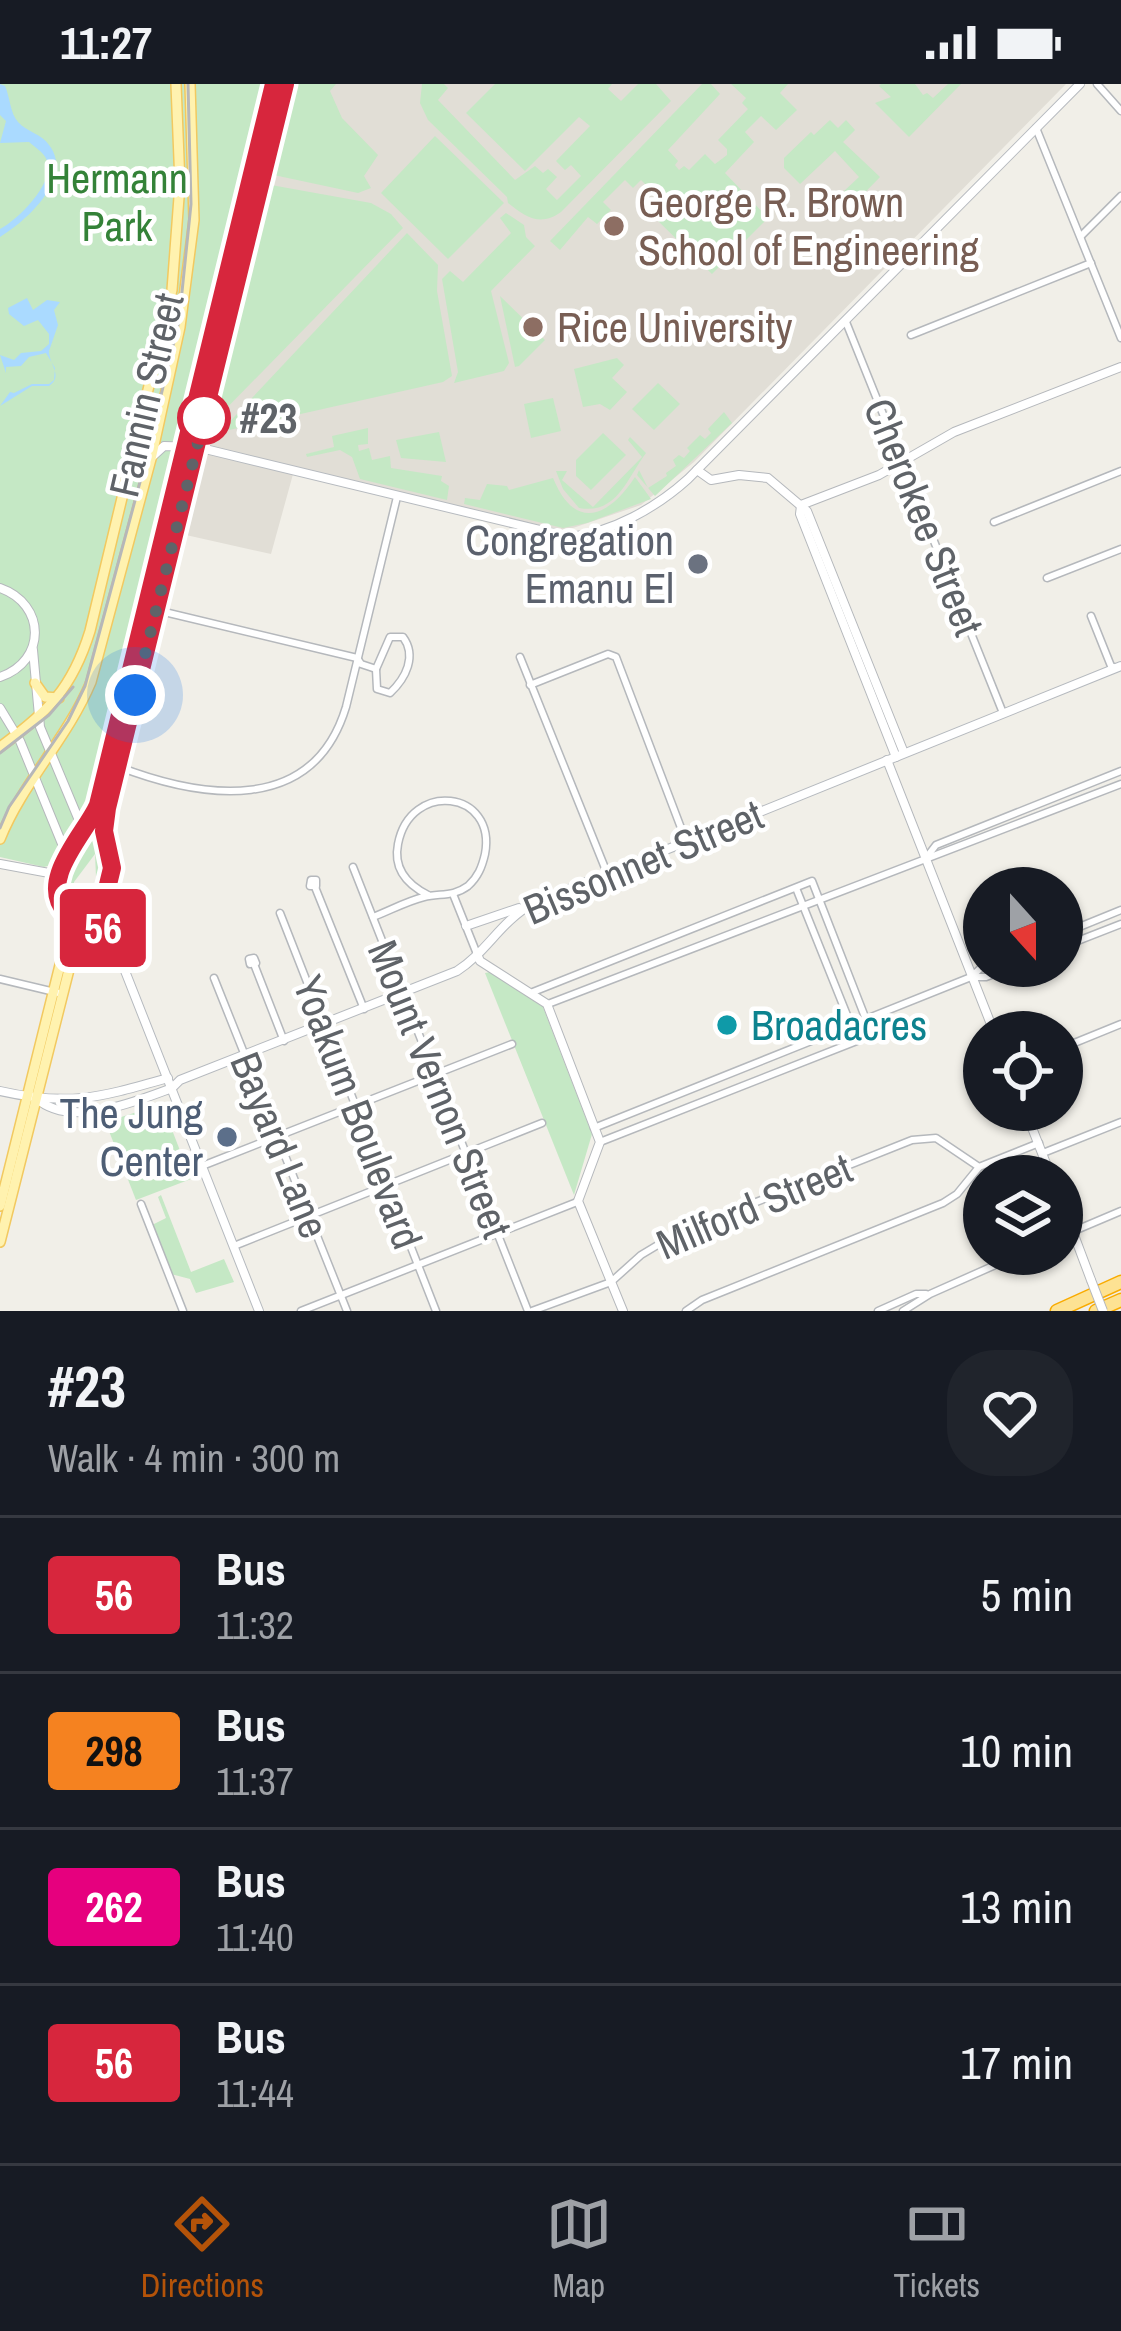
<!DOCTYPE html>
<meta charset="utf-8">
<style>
body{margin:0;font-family:"Archivo Narrow",sans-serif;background:#20242c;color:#f1f3f6;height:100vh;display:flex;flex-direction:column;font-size:45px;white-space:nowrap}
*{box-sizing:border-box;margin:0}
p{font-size:39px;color:#9ea1a6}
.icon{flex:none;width:66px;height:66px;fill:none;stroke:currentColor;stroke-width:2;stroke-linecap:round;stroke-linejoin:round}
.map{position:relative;height:1227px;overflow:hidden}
.details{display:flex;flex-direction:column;background:#171b24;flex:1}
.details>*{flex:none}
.badge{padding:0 24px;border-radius:9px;font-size:42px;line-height:78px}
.needle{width:78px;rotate:159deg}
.tools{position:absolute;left:963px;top:783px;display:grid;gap:24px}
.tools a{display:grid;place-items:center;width:120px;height:120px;border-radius:50%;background:#171b24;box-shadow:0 3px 9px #0004;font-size:60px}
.you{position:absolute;width:60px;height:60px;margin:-30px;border:9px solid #fff;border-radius:50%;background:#1a73e8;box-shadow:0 0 0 18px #1a73e833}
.map>.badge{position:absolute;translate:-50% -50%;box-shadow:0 0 0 6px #fff}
.round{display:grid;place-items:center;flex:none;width:126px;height:126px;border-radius:48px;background:#20242c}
.overview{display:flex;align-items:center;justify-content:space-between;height:204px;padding:0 48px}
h1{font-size:57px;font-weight:700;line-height:90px}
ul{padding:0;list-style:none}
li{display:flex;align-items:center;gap:36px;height:156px;padding:0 48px;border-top:3px solid #363941}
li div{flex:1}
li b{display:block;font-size:45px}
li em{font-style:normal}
li .badge{min-width:132px;font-weight:700;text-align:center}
.status{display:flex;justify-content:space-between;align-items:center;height:84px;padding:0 60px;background:#171b24;direction:ltr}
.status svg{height:33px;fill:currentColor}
.menu{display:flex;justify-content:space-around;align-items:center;height:168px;border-top:3px solid #363941;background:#171b24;font-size:33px;color:#9ea1a6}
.menu a{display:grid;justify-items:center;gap:6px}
.menu .current{color:#b45309}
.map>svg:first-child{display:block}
</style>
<div class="status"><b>11:27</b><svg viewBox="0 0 49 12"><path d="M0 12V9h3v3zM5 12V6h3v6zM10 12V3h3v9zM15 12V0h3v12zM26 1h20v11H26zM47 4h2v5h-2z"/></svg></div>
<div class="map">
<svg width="1121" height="1227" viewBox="0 0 1121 1227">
<rect width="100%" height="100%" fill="#f1efe8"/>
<polygon fill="#e1ded6" points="300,0 1066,0 694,378 641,421 564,447 295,383 271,470 186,451"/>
<g fill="#c5e8c5">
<polygon points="0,0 268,0 93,722 51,781 44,783 0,773"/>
<polygon points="292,0 336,0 330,7 342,34 378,71 364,92 371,104 358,109 269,90"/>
<path d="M422,0H444L448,4L438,16L515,96L535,82L543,89L548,85L557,93L546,105L557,116L581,92L571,81L565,86L556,77L590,42L579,33L525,87L466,29L495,0H612L608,5L621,17L638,0H656L671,17L561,128C540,143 526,133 508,119L507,113L428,36L420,19Z"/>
<polygon points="702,0 711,0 720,10 668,66 678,77 675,81 679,86 684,82 689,86 705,70 715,80 727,71 727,65 718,56 748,25 742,19 746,14 731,0 788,0 780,9 797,26 776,46 761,32 745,48 754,58 725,89 768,134 712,190 652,131 661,116 641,96 633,104 625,96 603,118 611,126 597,140 588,133 560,166 550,157"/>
<polygon points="881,0 915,0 923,11 927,9 933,14 948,0 961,0 909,53 875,19 891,13 879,2"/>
<polygon points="830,36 838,44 846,36 855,46 843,58 880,93 837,137 825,125 859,93 835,67 800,100 784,84 784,74 811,48 814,51"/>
<polygon points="435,52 504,119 448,175 381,109"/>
<polygon points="271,101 371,119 391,130 403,144 213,338"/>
<polygon points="506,129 524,141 526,153 535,162 491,207 509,279 504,287 454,299 458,288 442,195 450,187 463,198 511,149 500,134"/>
<polygon points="407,149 438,181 437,207 452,292 443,298 220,348"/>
<polygon points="500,212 545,256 519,282 515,283"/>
<polygon points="617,274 624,281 612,294 627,308 610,326 600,320 583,323 574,285"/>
<polygon points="658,299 680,320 654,346 632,325"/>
<polygon points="553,314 561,347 531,354 524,320"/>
<polygon points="724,328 732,339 655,412 637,391 639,386 648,404 667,392 666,389 676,382 673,376 679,371 684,374 690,367 687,364 700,351 705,355 711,349 708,345"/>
<polygon points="368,344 368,360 358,361 359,367 369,364 372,376 390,372 391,384 442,392 441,397 449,402 447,416 360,395 352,373 340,366 307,373 306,370 334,363 332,352"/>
<polygon points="439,348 446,378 401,374 396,356"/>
<polygon points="603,349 626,371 591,406 576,392 576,376"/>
<path d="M630,353L646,369C627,394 617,431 579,424L563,405L556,387H571H567L562,396L593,423L642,373L628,356Z"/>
<path d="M635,393L651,415L587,439L563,444L464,420L465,414L480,416L487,400L507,402L509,406L553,394C575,448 609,433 635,393Z"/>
<path d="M92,757C107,762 107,781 106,795L96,793L95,770L74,798L75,817L89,813L95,800L105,798L95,819L78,830C53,809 66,772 92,757Z"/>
<polygon points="490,888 543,923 592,1050 574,1111 485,889"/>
<polygon points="162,1020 191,1095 136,1116 107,1042 115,1035"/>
<polygon points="161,1111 191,1188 224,1175 234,1198 196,1209 190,1195 171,1190 152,1141 166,1134 158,1113"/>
</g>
<g fill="#aadaff">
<path d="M0,0L5,2C10,13 10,29 18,38C27,48 42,50 49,61C75,94 25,138 0,153V145C18,136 53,100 48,79C45,69 36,64 29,58L0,59L6,37L0,31Z"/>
<path d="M27,214L33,226L47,216L60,218L54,226L58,241L49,267C49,281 64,292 49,302H32L0,322L10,308L14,309L32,300H49L54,296L55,284L46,269L29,273L21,282L6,283V289L0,271L14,276L21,269L41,267L49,260V250L38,236L24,242L9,230L8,224Z"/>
</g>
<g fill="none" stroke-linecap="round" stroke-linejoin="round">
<g stroke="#b5b8bc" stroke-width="9">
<g id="minor">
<polyline points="1097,0 1121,27"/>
<polyline points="1036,44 1121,254"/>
<polyline points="1081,152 1121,112"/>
<polyline points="846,238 1003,629"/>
<polyline points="911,251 1091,179"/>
<polyline points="994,438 1121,387"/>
<polyline points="1047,494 1121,465"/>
<polyline points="156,526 357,574 361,580 376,585"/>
<polyline points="1091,532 1111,582 1116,584"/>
<path d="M390,553H403C417,572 406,594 390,609L377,605L376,585Z"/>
<polyline points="520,573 607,789"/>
<polyline points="530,601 608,570 616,573 686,757"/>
<path d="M117,682C202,715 313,732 346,623L397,413"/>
<polyline points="926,774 936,761 1121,687"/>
<polyline points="353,783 528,1227"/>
<polygon points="316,796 316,802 310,802 311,796"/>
<polyline points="315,803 364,925"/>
<polyline points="796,804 857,956"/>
<polyline points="453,810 477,870"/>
<polyline points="280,829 436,1227"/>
<path d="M373,833C389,827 407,817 424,813C440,809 453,813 468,802C478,793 482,783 485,770C497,706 410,696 398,760C393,785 408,801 428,811"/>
<polyline points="1062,850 1121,826"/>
<polyline points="1062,863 1121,840"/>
<polygon points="254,874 256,879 250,880 249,875"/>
<polyline points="254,880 284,957"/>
<polyline points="971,893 984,881"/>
<polyline points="214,894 347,1227"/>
<polyline points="0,895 63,910"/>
<polyline points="533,908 812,797 872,951 600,1058"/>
<polyline points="548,920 1121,700"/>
<polyline points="1062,964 1121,940"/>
<polyline points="594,1044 971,893 986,893 1015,882"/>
<polyline points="1043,1069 1121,1038"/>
<polyline points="202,1082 512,960"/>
<polyline points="141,1120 183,1227"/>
<polyline points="1062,1152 1121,1127"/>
<polyline points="234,1162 542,1039"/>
<polyline points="301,1227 577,1118"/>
<polyline points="532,1227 611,1198 641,1171 676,1150 912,1056 936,1054 979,1083"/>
<polyline points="686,1227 702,1216 943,1119 957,1110 979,1083 1039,1059"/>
<polyline points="878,1227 916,1210 926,1210"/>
<polyline points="903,1227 930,1210 1020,1170"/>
</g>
</g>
<g stroke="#b5b8bc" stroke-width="10">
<g id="tertiary">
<polyline points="697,386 711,396 739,391 768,394 807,427 904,669"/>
<polyline points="801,421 879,391 954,348 1121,283"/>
<polyline points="801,422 800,430 896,673"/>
<path d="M0,504C46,520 47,577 0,593"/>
<polyline points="33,566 40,643 78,734 87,745"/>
<polyline points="0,624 20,657 67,772"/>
<polyline points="887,676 994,948"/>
<polyline points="0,780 60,791"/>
<polyline points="477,870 480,877 547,920 600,1058 578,1117 623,1227"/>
<polyline points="1025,1026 1051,1092"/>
<polyline points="1062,1119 1091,1196"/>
</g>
</g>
<g stroke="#b6babf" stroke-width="10">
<g id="secondary">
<path d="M152,373L164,362L197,363L569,453C612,449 657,423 688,395L1080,0"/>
<polyline points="104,817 114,859 259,1227"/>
<polyline points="86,836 99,841 109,851"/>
<polyline points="466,842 519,824"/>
<path d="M0,1007C70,1023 101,1013 168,994"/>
<path d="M36,1014C70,1045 134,1018 172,1004L180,996L457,887C486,869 501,837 532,820L1121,582"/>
</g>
</g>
<g stroke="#f2c960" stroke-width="12">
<g id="primary">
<polyline points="35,599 45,613 59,614"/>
<path d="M0,663C48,628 72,605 90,547L172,206L180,100L176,0"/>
<path d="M0,755C23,698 67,655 91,598L151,375L180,243L194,136L190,0"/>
<polyline points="0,1122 66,857 60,791 98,721 274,0"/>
<polyline points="0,1158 78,850 109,803 111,777 104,747 107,723 285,0"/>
</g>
</g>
<g stroke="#f9ab00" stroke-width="15">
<g id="motorway">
<polyline points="1057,1227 1121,1198"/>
<polyline points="1096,1227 1121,1216"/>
</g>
</g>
<use href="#minor" stroke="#fff" stroke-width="6"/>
<use href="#tertiary" stroke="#fff" stroke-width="8"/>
<use href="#secondary" stroke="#fff" stroke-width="8"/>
<use href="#primary" stroke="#fff2af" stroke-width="9"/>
<use href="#motorway" stroke="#fde293" stroke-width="12"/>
<g stroke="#b6b7b8" stroke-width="3">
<polyline points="0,669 49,631 73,603"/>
<polyline points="0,744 9,723 68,637 85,602 140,398 179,237 191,120 188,0"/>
</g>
<g stroke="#b5b8bc" stroke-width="10" stroke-linecap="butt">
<polyline id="tertiary-bridge" points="1091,1196 1103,1227"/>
</g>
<use href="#tertiary-bridge" stroke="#fff" stroke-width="8"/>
</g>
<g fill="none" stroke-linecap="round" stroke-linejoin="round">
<g stroke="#fff" stroke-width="27">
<path id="line" d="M274,0L98,721C86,749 37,796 66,828C80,844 95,833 114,859L104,817L112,784L104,747L107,724L285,0"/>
</g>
<use href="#line" stroke="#d7263d" stroke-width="18"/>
<polyline stroke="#5f6368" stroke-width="12" stroke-dasharray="0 21.6" points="135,611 204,334"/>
</g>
<g fill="#8d6e63" stroke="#fff" stroke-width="4.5">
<circle cx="614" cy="142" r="12"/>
<circle cx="533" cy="243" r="12"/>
</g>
<circle fill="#fff" stroke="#d7263d" stroke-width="6" cx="204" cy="334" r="24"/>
<circle fill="#6b7280" stroke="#fff" stroke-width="4.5" cx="698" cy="480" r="12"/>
<circle fill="#0f9aa8" stroke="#fff" stroke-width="4.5" cx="727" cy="941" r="12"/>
<circle fill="#5c6f8a" stroke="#fff" stroke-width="4.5" cx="227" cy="1053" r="12"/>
<g text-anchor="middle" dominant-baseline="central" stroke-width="9" stroke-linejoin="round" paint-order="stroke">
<g font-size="42" fill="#348238" stroke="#fff">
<text x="117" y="94">Hermann<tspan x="117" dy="48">Park</tspan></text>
</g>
<g font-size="42" fill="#785e54" stroke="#fff" text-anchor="start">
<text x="638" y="118">George R. Brown<tspan x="638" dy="48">School of Engineering</tspan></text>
<text x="557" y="243">Rice University</text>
</g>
<g font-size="42" fill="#5f6368" stroke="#fff">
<text transform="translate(146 311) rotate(-77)">Fannin Street</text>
<text transform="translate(924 433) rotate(68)">Cherokee Street</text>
<text transform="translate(643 778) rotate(-23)">Bissonnet Street</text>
<text transform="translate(440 1005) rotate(68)">Mount Vernon Street</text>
<text transform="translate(358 1028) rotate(69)">Yoakum Boulevard</text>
<text transform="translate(280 1061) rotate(68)">Bayard Lane</text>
<text transform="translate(754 1122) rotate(-23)">Milford Street</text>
</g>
<g font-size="42" font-weight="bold" fill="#5f6368" stroke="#fff" text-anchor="start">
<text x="240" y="334">#23</text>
</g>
<g font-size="42" fill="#5b616d" stroke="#fff" text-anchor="end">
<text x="674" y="456">Congregation<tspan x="674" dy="48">Emanu El</tspan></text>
</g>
<g font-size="42" fill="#0d838f" stroke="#fff" text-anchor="start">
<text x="751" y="941">Broadacres</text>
</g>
<g font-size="42" fill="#4e5e75" stroke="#fff" text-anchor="end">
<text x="203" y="1029">The Jung<tspan x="203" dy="48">Center</tspan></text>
</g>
</g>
</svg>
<div class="tools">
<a><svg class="needle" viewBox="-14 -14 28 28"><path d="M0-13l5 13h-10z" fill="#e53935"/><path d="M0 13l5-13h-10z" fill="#9ea1a6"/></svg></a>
<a><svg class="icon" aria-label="locate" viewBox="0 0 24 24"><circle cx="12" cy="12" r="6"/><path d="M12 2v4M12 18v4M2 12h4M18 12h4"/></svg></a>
<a><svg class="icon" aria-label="layers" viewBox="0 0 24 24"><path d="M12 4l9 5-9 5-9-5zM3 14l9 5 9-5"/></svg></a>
</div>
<div class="you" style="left:135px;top:611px"></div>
<b class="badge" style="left:103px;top:844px;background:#d7263d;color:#fff">56</b>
</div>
<section class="details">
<div class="overview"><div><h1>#23</h1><p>Walk · 4 min · 300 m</p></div><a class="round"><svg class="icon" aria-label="heart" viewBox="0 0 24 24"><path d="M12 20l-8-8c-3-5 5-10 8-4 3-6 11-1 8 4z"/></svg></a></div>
<ul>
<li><span class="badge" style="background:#d7263d;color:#fff">56</span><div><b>Bus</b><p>11:32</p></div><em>5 min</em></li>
<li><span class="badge" style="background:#f58220;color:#111">298</span><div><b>Bus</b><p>11:37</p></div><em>10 min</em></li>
<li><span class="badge" style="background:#e6007e;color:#fff">262</span><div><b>Bus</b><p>11:40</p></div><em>13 min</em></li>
<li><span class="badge" style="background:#d7263d;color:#fff">56</span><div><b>Bus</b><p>11:44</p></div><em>17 min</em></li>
</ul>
</section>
<nav class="menu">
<a class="current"><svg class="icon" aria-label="directions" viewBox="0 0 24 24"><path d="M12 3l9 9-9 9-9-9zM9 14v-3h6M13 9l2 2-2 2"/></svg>Directions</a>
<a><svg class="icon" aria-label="map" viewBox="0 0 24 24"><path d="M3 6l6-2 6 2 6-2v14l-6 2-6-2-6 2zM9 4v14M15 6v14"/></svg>Map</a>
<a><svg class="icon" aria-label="tickets" viewBox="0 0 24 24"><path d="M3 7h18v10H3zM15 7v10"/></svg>Tickets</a>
</nav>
